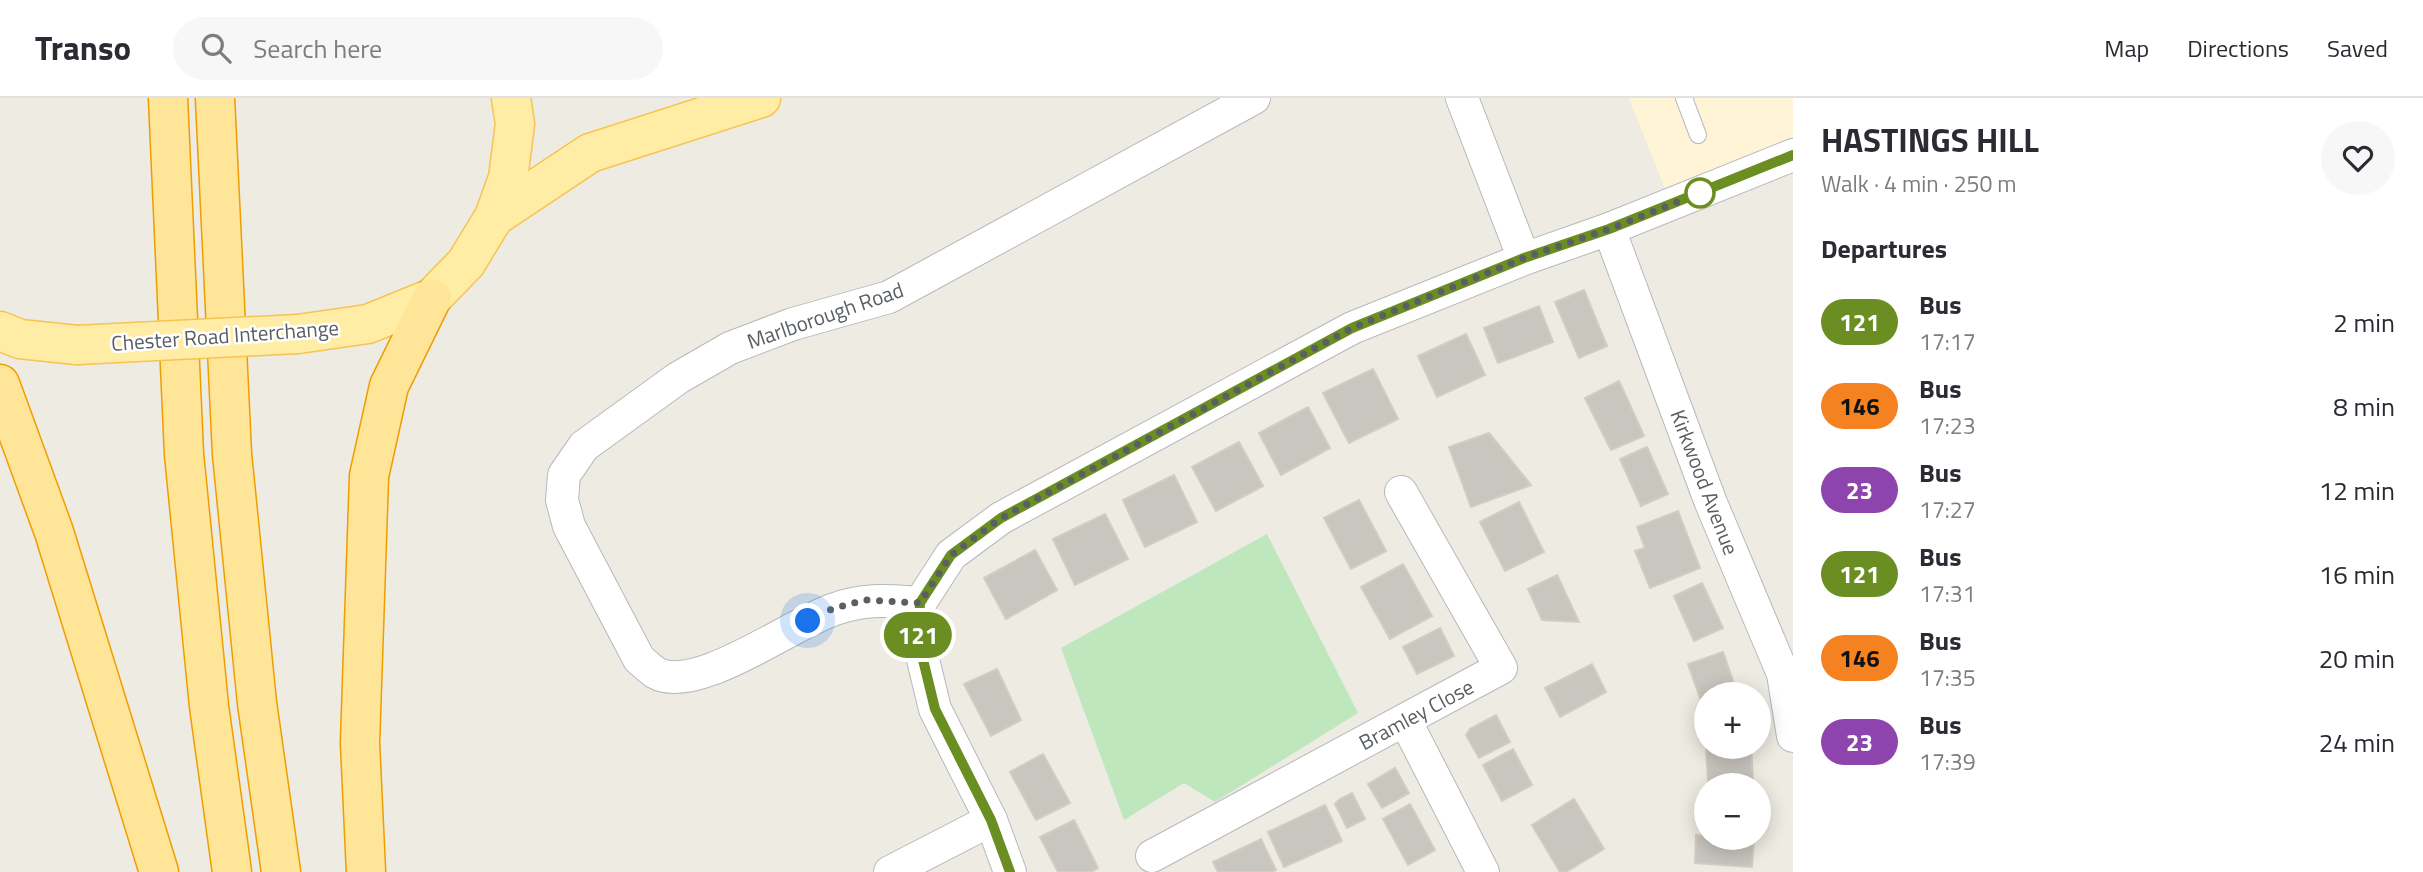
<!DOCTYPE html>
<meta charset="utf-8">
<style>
body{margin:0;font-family:"Titillium Web",sans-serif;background:#f7f7f7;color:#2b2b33;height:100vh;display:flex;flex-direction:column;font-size:26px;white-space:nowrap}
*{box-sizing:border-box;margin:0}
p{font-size:23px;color:#7c7c81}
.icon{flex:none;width:38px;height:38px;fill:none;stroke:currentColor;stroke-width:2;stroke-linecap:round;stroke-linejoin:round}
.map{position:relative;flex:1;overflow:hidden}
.sheet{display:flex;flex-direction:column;background:#fff;width:630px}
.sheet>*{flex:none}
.badge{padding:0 14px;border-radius:23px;font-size:24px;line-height:46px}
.tools{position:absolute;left:1694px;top:584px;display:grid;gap:14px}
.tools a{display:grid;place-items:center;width:77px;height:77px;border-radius:50%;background:#fff;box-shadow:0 4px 18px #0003;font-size:35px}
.you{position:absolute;width:35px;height:35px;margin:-18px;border:5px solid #fff;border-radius:50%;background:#1a73e8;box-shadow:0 0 0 10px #1a73e833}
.map>.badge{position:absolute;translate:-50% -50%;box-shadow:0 0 0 4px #fff}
h2{padding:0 28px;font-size:26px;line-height:63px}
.round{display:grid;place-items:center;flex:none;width:74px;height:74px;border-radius:37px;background:#f7f7f7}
.overview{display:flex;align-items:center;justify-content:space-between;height:119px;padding:0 28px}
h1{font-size:33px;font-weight:700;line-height:52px}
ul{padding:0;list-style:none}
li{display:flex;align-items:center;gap:21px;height:84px;padding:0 28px}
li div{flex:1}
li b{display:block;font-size:26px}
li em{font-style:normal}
li .badge{min-width:77px;font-weight:700;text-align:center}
header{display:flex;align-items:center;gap:42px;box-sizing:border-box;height:98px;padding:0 35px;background:#fff;border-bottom:2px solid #e1e1e2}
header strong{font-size:33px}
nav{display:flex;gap:38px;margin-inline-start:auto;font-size:24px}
.search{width:490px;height:63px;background:#f7f7f7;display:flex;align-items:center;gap:18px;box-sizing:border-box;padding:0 24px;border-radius:38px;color:#7c7c81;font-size:26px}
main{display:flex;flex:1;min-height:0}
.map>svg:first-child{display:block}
</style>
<header>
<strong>Transo</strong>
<div class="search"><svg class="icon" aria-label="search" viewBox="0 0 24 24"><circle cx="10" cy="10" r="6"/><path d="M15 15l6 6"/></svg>Search here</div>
<nav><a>Map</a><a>Directions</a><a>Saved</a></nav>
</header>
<main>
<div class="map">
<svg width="1793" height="774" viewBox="0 0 1793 774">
<rect width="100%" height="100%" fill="#eeebe2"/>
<polygon fill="#fff4d6" points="1629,0 1793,0 1793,38 1789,44 1665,91"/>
<polygon fill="#bfe7bd" points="1267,436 1358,615 1215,704 1184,685 1124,722 1061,550"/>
<g fill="#c9c5bf" stroke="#d3ccc0" stroke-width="2">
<polygon points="1584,192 1607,248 1579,260 1555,204"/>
<polygon points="1539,208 1553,244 1498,265 1484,230"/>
<polygon points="1466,236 1485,277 1437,299 1418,258"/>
<polygon points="1373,271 1398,321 1349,345 1323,295"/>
<polygon points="1619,283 1644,338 1611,352 1585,300"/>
<polygon points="1308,309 1330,350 1281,377 1259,335"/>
<polygon points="1489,335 1531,387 1471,409 1449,349"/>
<polygon points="1239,344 1263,388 1216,413 1192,369"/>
<polygon points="1647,349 1668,396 1641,408 1620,361"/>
<polygon points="1174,377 1197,424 1145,449 1123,402"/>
<polygon points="1359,402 1386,453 1351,471 1324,420"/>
<polygon points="1519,404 1544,454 1505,473 1480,424"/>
<polygon points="1678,413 1700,470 1650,490 1635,453 1645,450 1637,429"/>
<polygon points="1105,416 1128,461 1075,487 1053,441"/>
<polygon points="1035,452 1057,492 1006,521 984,480"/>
<polygon points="1403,466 1432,518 1390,541 1361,489"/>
<polygon points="1557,477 1579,524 1542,522 1528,491"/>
<polygon points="1702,485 1723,530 1694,543 1674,498"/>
<polygon points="1440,530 1454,558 1417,576 1403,549"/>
<polygon points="1723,554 1738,597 1706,597 1706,617 1688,566"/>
<polygon points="1592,566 1606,594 1560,619 1545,590"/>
<polygon points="997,571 1021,622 991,638 964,586"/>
<polygon points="1496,617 1510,644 1479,660 1466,637 1470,631"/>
<polygon points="1705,635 1706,649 1751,649 1753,680 1708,683"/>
<polygon points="1513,651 1532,687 1502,703 1483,667"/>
<polygon points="1043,656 1070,705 1036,722 1010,674"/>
<polygon points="1395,670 1409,695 1382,710 1368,686"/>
<polygon points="1352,695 1365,721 1347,730 1335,706 1340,701"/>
<polygon points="1574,701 1604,751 1566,774 1560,774 1532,727"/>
<polygon points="1410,706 1435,752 1408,767 1383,721"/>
<polygon points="1325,707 1342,743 1284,769 1268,734"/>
<polygon points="1074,722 1098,770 1091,774 1058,774 1040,739"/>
<polygon points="1696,737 1706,738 1706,740 1754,740 1752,769 1695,765"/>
<polygon points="1261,741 1276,772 1272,774 1218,774 1213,764"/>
</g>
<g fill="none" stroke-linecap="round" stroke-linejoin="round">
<g stroke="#b5b9bd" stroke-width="18">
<polyline id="service" points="1684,0 1698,37"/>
</g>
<g stroke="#b5b9bd" stroke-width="34">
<g id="minor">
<polyline points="1462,0 1524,161"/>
<polyline points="1609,131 1711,405 1783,576 1793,638"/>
<path d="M920,505C889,503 866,500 835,511C792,525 697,597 656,575C650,571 644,565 639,561L569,428L562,402L564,377L584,348L678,280L730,250L793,226L889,199L1254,0"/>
<polyline points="1405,622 1483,774"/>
<polyline points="1152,758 1501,570 1401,394"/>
<polyline points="890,774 991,722"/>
<polyline points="1010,774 991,722 935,611 918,541 920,505 951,457 1001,420 1352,230 1524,161 1609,131 1793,57"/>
</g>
</g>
<g stroke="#f7c352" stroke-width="41">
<g id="primary">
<polyline points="494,119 590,55 761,0"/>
<polyline points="0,233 20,241 77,247"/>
<polyline points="298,236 368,226 432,200 466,165 494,119 508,80 515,26 511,0"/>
</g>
</g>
<g stroke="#f09d00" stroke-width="41">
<g id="trunk">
<polyline points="168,0 184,356 209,608 232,774"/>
<polyline points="215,0 232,356 257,605 281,774"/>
<polyline points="0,286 54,434 159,774"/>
<polyline points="366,774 360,645 369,378 389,288 432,200"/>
</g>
</g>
<use href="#service" stroke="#fff" stroke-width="16"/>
<use href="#minor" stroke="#fff" stroke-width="32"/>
<use href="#primary" stroke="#ffeda6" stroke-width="38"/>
<use href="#trunk" stroke="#ffe597" stroke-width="38"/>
<g stroke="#f7c352" stroke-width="41" stroke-linecap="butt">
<polyline id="primary-bridge" points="77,247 298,236"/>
</g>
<use href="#primary-bridge" stroke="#ffeda6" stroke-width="38"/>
</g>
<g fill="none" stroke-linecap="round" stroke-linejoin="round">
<g stroke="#fff" stroke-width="16">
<polyline id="line" points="1010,774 991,722 935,611 918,541 920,505 951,457 1001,420 1352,230 1524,160 1609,131 1793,57"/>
</g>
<use href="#line" stroke="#6b8e23" stroke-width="10"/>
<polyline stroke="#5a5f64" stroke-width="7" stroke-dasharray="0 12.6" points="808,523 832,511 865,502 920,505 951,457 1001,420 1352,230 1524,160 1609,131 1700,95"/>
</g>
<circle fill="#fff" stroke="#6b8e23" stroke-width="3.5" cx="1700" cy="95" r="14"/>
<g text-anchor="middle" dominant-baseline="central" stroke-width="5" stroke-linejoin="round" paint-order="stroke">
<g font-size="21" fill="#5a5f64" stroke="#fff">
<text transform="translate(825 217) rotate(-19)">Marlborough Road</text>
<text transform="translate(225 237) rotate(-4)">Chester Road Interchange</text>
<text transform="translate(1705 384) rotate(69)">Kirkwood Avenue</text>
<text transform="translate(1416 616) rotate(-28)">Bramley Close</text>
</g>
</g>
</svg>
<div class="tools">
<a>+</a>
<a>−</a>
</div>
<div class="you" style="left:808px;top:523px"></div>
<b class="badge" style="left:918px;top:537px;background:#6b8e23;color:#fff">121</b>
</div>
<section class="sheet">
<div class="overview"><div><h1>HASTINGS HILL</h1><p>Walk · 4 min · 250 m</p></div><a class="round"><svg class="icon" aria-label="heart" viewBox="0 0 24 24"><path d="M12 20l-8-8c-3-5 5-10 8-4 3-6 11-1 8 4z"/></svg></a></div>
<h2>Departures</h2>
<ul>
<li><span class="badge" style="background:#6b8e23;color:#fff">121</span><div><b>Bus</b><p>17:17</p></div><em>2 min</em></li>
<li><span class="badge" style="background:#f58220;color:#111">146</span><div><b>Bus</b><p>17:23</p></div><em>8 min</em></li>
<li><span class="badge" style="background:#8e44ad;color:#fff">23</span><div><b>Bus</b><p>17:27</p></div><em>12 min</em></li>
<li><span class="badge" style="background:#6b8e23;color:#fff">121</span><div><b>Bus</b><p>17:31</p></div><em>16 min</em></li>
<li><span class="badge" style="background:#f58220;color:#111">146</span><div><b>Bus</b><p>17:35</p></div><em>20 min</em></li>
<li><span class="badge" style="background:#8e44ad;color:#fff">23</span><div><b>Bus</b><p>17:39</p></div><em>24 min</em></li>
</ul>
</section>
</main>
